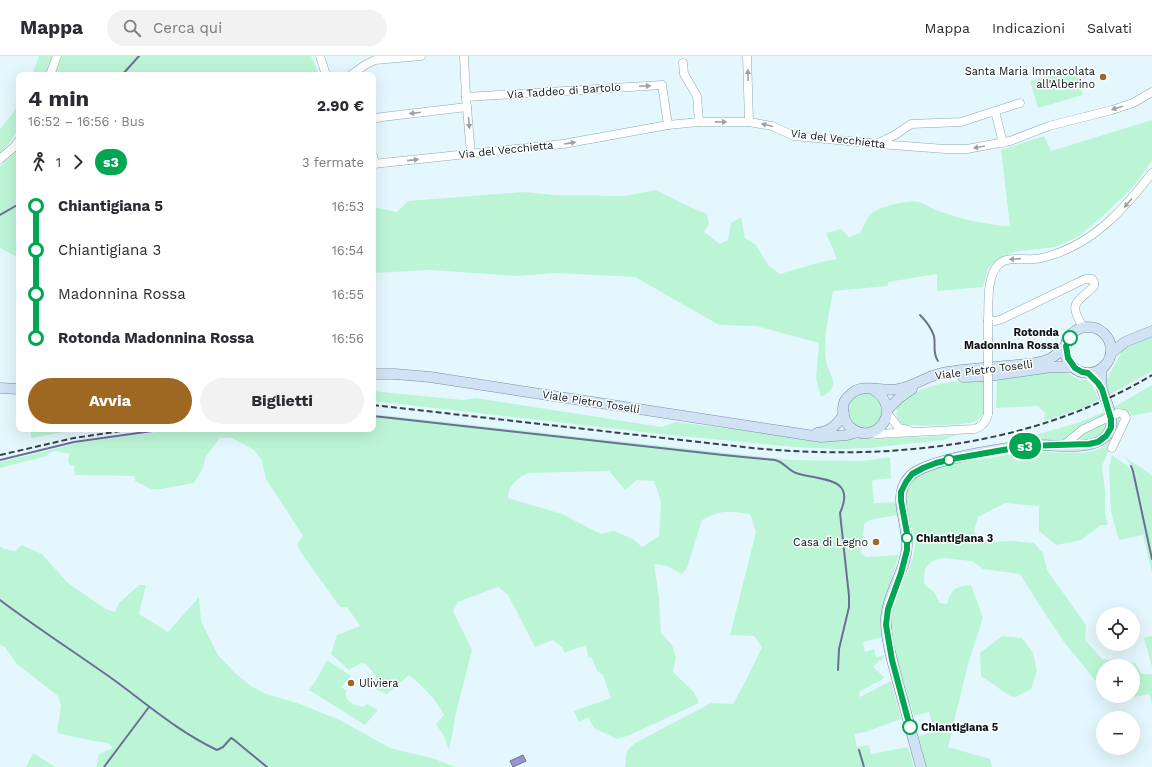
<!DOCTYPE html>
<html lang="it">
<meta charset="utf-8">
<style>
body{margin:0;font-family:"Work Sans",sans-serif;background:#f2f2f3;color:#2b2b33;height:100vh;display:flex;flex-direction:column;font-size:15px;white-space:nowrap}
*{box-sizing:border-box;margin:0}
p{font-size:13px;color:#7c7c81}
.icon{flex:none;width:22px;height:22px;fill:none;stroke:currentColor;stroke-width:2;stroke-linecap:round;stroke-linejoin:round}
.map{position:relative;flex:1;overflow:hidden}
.side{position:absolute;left:16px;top:16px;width:360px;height:360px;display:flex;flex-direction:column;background:#fff;border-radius:8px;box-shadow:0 4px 16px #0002}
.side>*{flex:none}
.badge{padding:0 8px;border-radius:13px;font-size:14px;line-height:26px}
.fabs{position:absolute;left:1096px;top:551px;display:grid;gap:8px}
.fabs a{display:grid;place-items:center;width:44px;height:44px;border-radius:50%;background:#fff;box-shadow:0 4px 16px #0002;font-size:20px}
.map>.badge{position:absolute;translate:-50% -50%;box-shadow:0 0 0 2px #fff}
.legs{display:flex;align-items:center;gap:6px;height:44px;padding:0 12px;font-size:13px}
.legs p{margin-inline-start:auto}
.summary{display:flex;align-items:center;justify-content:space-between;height:68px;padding:0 12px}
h1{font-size:22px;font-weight:700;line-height:30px}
.cta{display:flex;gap:8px;margin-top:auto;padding:8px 12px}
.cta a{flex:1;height:46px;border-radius:24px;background:#9e6822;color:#fff;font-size:16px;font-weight:700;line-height:46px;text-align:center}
.cta a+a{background:#f2f2f3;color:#2b2b33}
ul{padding:0 12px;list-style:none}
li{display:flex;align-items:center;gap:14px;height:44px;font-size:15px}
li i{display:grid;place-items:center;width:6px;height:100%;margin:0 5px;background:currentColor}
li i::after{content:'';width:10px;height:10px;margin:-5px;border:3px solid;border-radius:50%;background:#fff}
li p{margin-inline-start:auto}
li:first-child i{background:linear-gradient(#0000 50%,currentColor 0)}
li:last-child i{background:linear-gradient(currentColor 50%,#0000 0)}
header{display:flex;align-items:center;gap:24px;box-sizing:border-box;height:56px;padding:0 20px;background:#fff;border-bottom:1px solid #e1e1e2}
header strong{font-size:19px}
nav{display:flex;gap:22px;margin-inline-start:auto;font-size:14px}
.search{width:280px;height:36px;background:#f2f2f3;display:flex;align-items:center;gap:10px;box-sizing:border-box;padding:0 14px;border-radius:22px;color:#7c7c81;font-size:15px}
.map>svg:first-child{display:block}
</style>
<header>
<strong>Mappa</strong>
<div class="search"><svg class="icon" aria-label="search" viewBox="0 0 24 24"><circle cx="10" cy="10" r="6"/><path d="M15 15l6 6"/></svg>Cerca qui</div>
<nav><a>Mappa</a><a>Indicazioni</a><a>Salvati</a></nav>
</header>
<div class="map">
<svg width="1152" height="711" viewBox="0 0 1152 711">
<rect width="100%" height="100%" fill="#e5f7fe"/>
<g fill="#bcf5d6" fill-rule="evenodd">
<polygon points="39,0 311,0 319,19 32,19"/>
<polygon points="1075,12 1083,39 1038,52 1030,25"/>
<polygon points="19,45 19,72 7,90 0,97 0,73 13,57"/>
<path d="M1152,64V105L1133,131L1105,158L1078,181L1055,191L1014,196L999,203L988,212L983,231L937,235V218L888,226V230L833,235C829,258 823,282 826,305C827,313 834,320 833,328C832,335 827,338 821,341L816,323L819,287L756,270L719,269L635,221L556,217L518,220L430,214L373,217V151L397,156L408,145L523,136L555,139L624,140L656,134L688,150L707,158L709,168L704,176L720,188L728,184L731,167L741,161L745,182L756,189L768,209L780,218L821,206L837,203L826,177L841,173L849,181L860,177C863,172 866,163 870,159C878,150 908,144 919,146C925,148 931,152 936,154C960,163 985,169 1010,170L1001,94L1044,80L1051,95Z"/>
<polygon points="19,93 19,202 0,192 0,110"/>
<polygon points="1152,281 1152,315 1109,339 1106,331 1107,323 1123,293"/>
<path d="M1060,314C1073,316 1070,324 1087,324L1092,329L1099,344L1083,352L1044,365L1045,357L1038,350L996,352L997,323Z"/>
<path d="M971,324L984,325V356C981,360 978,365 973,366C965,369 906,372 900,367C896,363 896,358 897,353C899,346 904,344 909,340C928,328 949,326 971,324Z"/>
<polygon points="1152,329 1152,356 1130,360 1123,355 1115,356 1114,351"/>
<polygon points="373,335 463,344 476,342 662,371 676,366 820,384 920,381 956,379 944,384 869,392 837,393 794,391 660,378 373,345"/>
<circle cx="865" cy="355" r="18"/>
<polygon points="1104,356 1107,360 1063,385 1050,384 1031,384 1032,380 1080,366"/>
<path d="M373,359L393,360L792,404L863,405L890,401L891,422L875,424L872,425L874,447L896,446L897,459L870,464L864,468L861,497L866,501L899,499L882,555L883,581L863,586L865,596L874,593L876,602L884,599L882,605L880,604L873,611L884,621L883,623L859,636L860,641L891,625L901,663L866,676L854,678L857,691L869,689L871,698L908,691L914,711H625L627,695L635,687L711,647L733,648L747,622L762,591L754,580L730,579L756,476L750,458C729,455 722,453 702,464L687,512L682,518L667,510L654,508L659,541L661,577L672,589L676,601L673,616L694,636L699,647L630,679L617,683L594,672L588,661L579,666L574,655L611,642L603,619L597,615L592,602L588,601L586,589L564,597L562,591L553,584L535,591L508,539L498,531L458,546L453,555L472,594L457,653L449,694L444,680L436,668L444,659C436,643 423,631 409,619L387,638L377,634L373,630L376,620L366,608L361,607L349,614L331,598L337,579L360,570L347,551H340L300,495L297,488L303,480L266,423L262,405L254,394L232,382H220L206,400L203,412L194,427L161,433H151L135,425L134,420L75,419L74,410L70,409L68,405L69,398L56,395L49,397L47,400L0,412V406L78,387L179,373H373ZM609,415L625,434L637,424L654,425L661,446L659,480L642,491L633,483L614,475L601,478L562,458L508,442C508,429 518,422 528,417Z"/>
<path d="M1117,360L1119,361L1122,365L1102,410L1105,435V457L1108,469H1101L1081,484L1056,489L1039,475V450L1005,447L978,461L974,475C984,492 996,484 1011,485C1019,485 1027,487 1034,487L1043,497L1047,514L1086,569L1085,584L1102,603L1135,607L1142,618H1152V649L1149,638L1128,642L1127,640H1133V610H1103V634L1064,586L1040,550L1020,518L983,513L972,505L943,502L936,504L931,506L925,513L924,526L926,530L934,536L940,547L947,548C951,533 956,530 971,529L983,562L968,608L948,691L990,703L992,711H926L919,680L934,675L929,656L914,660C906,633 886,577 893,551C899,530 914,510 915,488C916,484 914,480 913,476C909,461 900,441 911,427C926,408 968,405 991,402C1002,400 1015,396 1027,396C1046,395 1082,400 1099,393C1111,388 1119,373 1117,360Z"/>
<polygon points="1108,364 1107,371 1097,383 1074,385 1073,383"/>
<polygon points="31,373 82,373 31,382"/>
<polygon points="1112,399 1126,409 1138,421 1125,401 1146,415 1152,420 1152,517 1143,479 1119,484 1111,456 1109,411"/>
<polygon points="22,489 42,498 68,527 104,552 115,556 119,547 139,529 146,529 139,558 168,576 199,541 201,565 218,599 235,617 251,630 266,638 297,647 340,664 390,692 435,703 455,711 96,711 99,698 113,692 108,687 94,685 57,677 61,650 58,640 17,608 4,590 0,589 0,490 4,493 15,495"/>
<polygon points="1002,580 1022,582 1033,597 1037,615 1031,633 1016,641 1010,640 981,620 980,597"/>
<polygon points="1152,580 1152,611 1144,582"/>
<path d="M327,604L351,620L341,631L347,635L345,638C347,647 355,649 363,651L367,648L378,654L365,669L309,634C316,625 322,614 327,604Z"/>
<polygon points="33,697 56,711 26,711"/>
</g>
<polygon fill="#9695ce" stroke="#6c6e97" points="523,699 526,705 513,711 510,705"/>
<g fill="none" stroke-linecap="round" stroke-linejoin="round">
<g stroke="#6c6e97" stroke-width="2">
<polyline points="122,19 139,0"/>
<polyline points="0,159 19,148"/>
<path d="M920,259C927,266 931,271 934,280C936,290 932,296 938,305"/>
<path d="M373,360L723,399L775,404C784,406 788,414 796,417C820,425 857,420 840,457L849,540V551L839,593L838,614"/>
<polyline points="0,404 74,386 167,373"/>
<polyline points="1131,410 1133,415 1152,503"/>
<path d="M0,544C37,572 76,597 114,624C148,649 179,676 217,694L223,691L231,682L233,683L267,711"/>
<polyline points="859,694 864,711"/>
<polyline points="104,711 149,651"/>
</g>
<g stroke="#8ba8b3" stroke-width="9">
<g id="minor">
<polyline points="320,0 326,19"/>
<polyline points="464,0 466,41 471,98"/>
<polyline points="747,0 749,66"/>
<polyline points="683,7 684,18 697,40 699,66"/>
<polyline points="50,19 57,0"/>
<polyline points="351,19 365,9 375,4 421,0"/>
<polyline points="466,41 662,29 668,69"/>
<polyline points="995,55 1003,87"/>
<polyline points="373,63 382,61 467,51"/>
<polyline points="878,87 895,79 911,68 961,66 1020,47"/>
<polyline points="373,100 375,108"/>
<polyline points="0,103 14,91 19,84"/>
<polyline points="373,108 563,88 668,69 699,66 749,66 772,70 794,80 892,89 945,93 967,93 1010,85 1049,70 1112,54 1133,47 1152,36"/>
<path d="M1083,271C1067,245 1078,247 1094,230V226L1092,223H1085L1002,263L995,265L988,264C989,248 986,220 999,208C1008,200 1023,204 1034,203C1040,203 1046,201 1052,199C1095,186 1126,151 1152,117"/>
<polyline points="888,358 899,372 908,374"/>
<path d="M870,377L877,378L974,373C982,371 986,366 988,358"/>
<polyline points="1064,389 1082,374 1107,362"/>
<polyline points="1112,392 1126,362 1124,358 1118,357"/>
</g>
</g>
<g stroke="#788da4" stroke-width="11">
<g id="major">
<circle cx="1088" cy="294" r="23"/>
<polyline points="1111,297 1125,286 1152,275"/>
<polyline points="373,318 395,318 430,321 821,381 847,379 858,376"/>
<polyline points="963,321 989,320 1051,311 1073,311"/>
<polyline points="0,332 19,333"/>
<path d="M874,334C904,354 876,388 854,374C847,370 843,362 843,353C843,348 845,343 849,340C862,325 881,337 898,333C912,331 924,322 938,318C960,312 993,312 1017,309C1027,308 1039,308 1049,303C1056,300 1061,295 1066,290"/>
<polyline points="888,353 899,342 912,333"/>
<path d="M817,377C831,375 837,369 844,358"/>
<path d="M921,711C913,683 906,655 898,627C893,606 885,583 886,561C888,536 906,515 907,489C908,467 891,439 910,420C927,403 1012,390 1038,389C1057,389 1095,395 1107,379C1118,366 1106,347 1102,333C1101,326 1101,319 1102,312"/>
</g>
</g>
<use href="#minor" stroke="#fff" stroke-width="8"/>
<use href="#major" stroke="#d2e2f5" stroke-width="10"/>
<g stroke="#354246" stroke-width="2" stroke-dasharray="6 3" stroke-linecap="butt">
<path d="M373,349L752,392C889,405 1032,391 1152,319"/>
<polyline points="0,399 74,382 135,373"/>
</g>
<g stroke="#8ba8b3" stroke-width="9" stroke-linecap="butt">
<g id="minor-bridge">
<polyline points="988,264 988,358"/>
<polyline points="1107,362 1118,357"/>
</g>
</g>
<use href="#minor-bridge" stroke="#fff" stroke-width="8"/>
</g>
<defs><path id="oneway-solid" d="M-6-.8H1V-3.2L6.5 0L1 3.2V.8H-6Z"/></defs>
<g fill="#9da1a3">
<use href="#oneway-solid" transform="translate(748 19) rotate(-92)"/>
<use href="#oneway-solid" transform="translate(645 30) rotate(-3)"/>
<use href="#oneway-solid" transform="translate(1117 52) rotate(162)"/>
<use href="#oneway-solid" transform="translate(415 57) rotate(173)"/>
<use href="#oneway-solid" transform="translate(721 66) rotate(1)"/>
<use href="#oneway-solid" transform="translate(469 67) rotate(85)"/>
<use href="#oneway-solid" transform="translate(767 69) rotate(-166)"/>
<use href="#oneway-solid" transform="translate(570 87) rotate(-9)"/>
<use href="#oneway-solid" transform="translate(979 91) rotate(170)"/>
<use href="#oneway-solid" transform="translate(413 104) rotate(-6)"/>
<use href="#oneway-solid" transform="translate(1128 147) rotate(131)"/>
<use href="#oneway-solid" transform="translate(1015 203) rotate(176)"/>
</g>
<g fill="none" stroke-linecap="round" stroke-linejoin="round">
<g stroke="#fff" stroke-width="9">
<polyline id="line-1" points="910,671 892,604 886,569 888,553 901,517 907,494 907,477 901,445 901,436 906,426 912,418 923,412 936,407 952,403 1026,390 1089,388 1098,386 1106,380 1111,372 1111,363 1102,333 1098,327 1088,317 1082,316 1075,312 1068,302 1066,290 1070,282"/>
</g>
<use href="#line-1" stroke="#00a651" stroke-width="6"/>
</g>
<g fill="#9e6822" stroke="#fff" stroke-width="1.5">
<circle cx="1103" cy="21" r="4"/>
<circle cx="876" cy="486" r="4"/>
<circle cx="351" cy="627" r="4"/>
</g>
<g fill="#fff" stroke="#00a651" stroke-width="2">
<circle cx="1070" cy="282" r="7"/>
<circle cx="949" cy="404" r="5"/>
<circle cx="907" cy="482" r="5"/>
<circle cx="910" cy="671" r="7"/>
</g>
<g text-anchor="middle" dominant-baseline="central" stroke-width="3" stroke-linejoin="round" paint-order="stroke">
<g font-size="11" fill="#091418" stroke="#fff" text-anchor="end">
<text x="1095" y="15">Santa Maria Immacolata<tspan x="1095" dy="13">all'Alberino</tspan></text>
<text x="868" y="486">Casa di Legno</text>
<text x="359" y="627" text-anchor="start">Uliviera</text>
</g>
<g font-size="11" fill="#091418" stroke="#fff">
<text transform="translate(564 35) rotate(-4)">Via Taddeo di Bartolo</text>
<text transform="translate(838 83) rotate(7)">Via del Vecchietta</text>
<text transform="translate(506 94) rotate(-6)">Via del Vecchietta</text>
<text transform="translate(984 314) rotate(-7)">Viale Pietro Toselli</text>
<text transform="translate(591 346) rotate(9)">Viale Pietro Toselli</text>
</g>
<g font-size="11" font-weight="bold" fill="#091418" stroke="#fff" text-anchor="start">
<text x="1059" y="276" text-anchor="end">Rotonda<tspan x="1059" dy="13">Madonnina Rossa</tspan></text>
<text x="916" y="482">Chiantigiana 3</text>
<text x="921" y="671">Chiantigiana 5</text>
</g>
</g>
</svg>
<div class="fabs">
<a><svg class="icon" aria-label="locate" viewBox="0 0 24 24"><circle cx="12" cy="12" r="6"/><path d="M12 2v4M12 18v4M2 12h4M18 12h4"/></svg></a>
<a>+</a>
<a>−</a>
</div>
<b class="badge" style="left:1025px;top:390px;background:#00a651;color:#fff">s3</b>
<section class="side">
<div class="summary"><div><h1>4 min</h1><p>16:52 – 16:56 · Bus</p></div><b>2.90 €</b></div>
<div class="legs"><svg class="icon" aria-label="walk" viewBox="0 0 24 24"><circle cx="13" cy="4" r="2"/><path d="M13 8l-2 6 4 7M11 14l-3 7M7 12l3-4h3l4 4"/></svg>1<svg class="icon" aria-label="forward" viewBox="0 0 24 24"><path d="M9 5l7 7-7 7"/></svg><b class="badge" style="background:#00a651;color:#fff">s3</b><p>3 fermate</p></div>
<ul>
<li><i style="color:#00a651"></i><b>Chiantigiana 5</b><p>16:53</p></li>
<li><i style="color:#00a651"></i><span>Chiantigiana 3</span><p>16:54</p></li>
<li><i style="color:#00a651"></i><span>Madonnina Rossa</span><p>16:55</p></li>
<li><i style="color:#00a651"></i><b>Rotonda Madonnina Rossa</b><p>16:56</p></li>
</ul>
<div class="cta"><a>Avvia</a><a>Biglietti</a></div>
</section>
</div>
